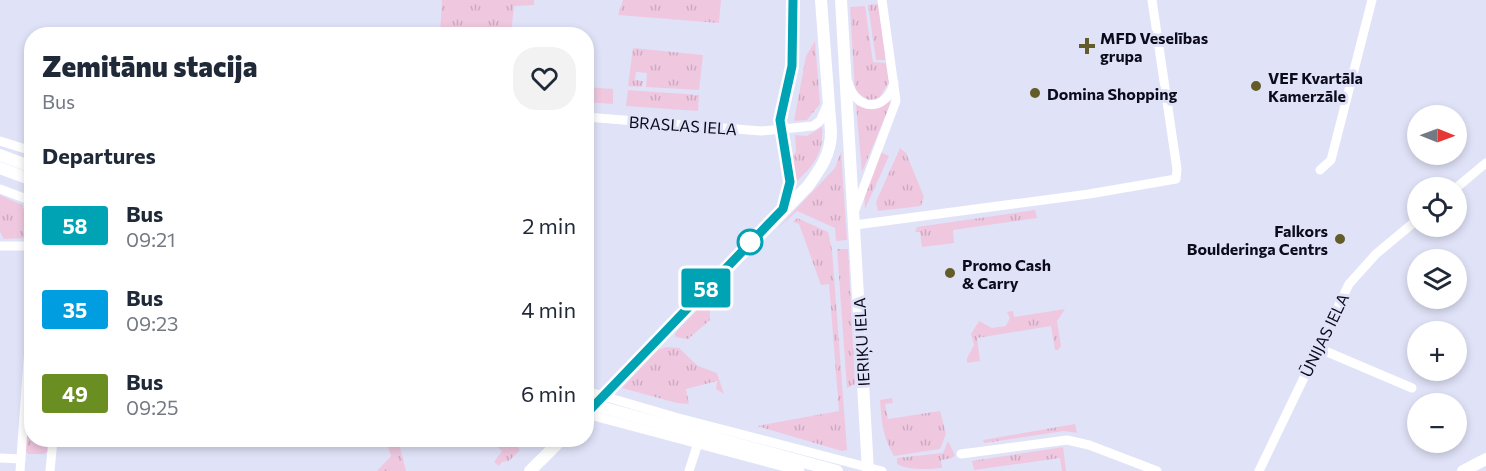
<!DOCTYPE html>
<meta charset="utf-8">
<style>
body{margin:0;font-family:Commissioner,sans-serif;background:#f2f2f3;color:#1f2937;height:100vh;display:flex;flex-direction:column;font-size:22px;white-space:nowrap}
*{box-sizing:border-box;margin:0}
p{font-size:20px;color:#747a83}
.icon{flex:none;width:33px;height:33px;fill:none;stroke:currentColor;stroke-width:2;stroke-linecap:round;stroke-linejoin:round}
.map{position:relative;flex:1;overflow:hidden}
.side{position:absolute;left:24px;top:27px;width:570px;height:420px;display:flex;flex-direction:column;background:#fff;border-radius:24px;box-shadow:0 3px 9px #0003}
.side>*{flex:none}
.badge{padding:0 12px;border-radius:4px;font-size:21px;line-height:39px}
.needle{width:39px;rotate:91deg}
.buttons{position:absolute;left:1407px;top:105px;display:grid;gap:12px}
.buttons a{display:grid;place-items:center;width:60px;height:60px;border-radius:50%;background:#fff;box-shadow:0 3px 9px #0003;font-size:30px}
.map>.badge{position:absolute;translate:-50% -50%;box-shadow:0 0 0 3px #fff}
h2{padding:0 18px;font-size:22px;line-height:54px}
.round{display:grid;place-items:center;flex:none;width:63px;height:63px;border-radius:24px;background:#f2f2f3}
.summary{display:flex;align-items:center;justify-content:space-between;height:102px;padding:0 18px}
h1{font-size:28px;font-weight:800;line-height:45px}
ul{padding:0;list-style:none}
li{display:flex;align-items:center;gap:18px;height:84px;padding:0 18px}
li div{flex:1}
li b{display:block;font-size:22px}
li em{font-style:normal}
li .badge{min-width:66px;font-weight:700;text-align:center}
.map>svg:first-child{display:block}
</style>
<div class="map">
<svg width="1486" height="471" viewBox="0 0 1486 471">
<defs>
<pattern id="grass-tufts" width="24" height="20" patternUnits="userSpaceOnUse" patternTransform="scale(1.5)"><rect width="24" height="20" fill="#efc8e0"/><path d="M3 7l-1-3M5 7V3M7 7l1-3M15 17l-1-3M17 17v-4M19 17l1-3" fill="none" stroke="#ccaac0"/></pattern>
</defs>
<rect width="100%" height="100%" fill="#e0e2f8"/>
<g fill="url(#grass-tufts)">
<polygon points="442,0 534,0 534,5 514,6 511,34 440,34"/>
<polygon points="623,0 721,0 719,23 618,15"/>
<polygon points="878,4 886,60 876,60 868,5"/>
<polygon points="865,6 873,62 886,63 889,82 879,98 868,100 855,91 850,7"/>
<polygon points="815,41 820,104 807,120 794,121 806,56"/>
<polygon points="633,48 703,55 699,90 646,87 647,73 636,72 635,80 643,81 642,87 628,86"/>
<polygon points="586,87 613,89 613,104 587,102"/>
<polygon points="628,90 699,95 698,111 626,106"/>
<polygon points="888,101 891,103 862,172 856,105 869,109"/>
<path d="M822,127C824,154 813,166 795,183L792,156L796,152L795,135L807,136Z"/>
<polygon points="900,148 906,153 924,197 921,206 878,211 876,202"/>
<polygon points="841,152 847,240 836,241 835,228 797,211 778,228 835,168"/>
<polygon points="880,152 889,156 865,209 864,192"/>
<polygon points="0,195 22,205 29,223 28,234 25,238 4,239 0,232"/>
<polygon points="1035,210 1037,218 953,230 954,243 922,247 920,232 915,232 917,227"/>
<polygon points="797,218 828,232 832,250 847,450 842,451 757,426 839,411 829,284 821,285 799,224 793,222"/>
<polygon points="837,249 848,249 855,384 847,388"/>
<polygon points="704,303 710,306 710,320 688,339 675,337 675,333"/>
<polygon points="1065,309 1057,321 1061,346 1058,350 1055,350 1051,326 977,338 980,361 967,363 967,358 974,345 971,334 979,321 992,328 1006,326 1010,318 1007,312 1013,311 1014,317"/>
<polygon points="666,347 679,348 698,366 717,373 724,394 716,389 717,381 686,389 689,404 677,403 622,388 658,350"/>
<polygon points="31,382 32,440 48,440 48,451 44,454 28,454 25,450"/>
<path d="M892,398L893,403L885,404L888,419L940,411L946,434L940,449L894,456C882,435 882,422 880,400Z"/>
<polygon points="1075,424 1077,433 1064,431 984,443 983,440"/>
<polygon points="386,440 398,440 406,471 377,471 391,456"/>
<polygon points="490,440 511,440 520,450 509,461 502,462 499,466 494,462 502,451"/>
<path d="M948,441L955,455L952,458L941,460L942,468C930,469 909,471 897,464V458L943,453Z"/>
<polygon points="1063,447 1066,471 1062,471 1060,458 974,470 972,461"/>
</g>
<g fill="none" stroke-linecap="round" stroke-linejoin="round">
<g stroke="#fff" stroke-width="9">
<path d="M848,82C856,112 886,112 894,83"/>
<polyline points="586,117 761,131 813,126 820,121 828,103"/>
<polyline points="0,141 32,151"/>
<polyline points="1320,170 1331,160 1372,0"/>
<polyline points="1456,188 1486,163"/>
<polyline points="0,189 32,201"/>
<polyline points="783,209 790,182 780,120 792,66 793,0"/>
<polyline points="855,210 896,101 882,0"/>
<polyline points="855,225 1089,194 1176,179 1177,169 1152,0"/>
<polyline points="0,246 32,246"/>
<polyline points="1318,348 1412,388"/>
<polyline points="586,391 675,417 882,471"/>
<polyline points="586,414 800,471"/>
<polyline points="961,454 1067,440 1089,445 1157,471"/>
<polyline points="0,458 21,459"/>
<polyline points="20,471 32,306"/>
<polyline points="50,471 53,440"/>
<polyline points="689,471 698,443"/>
<polyline points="1259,471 1349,284 1376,254 1418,219"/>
</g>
<g stroke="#fff" stroke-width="12">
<polyline points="841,0 868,471"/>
<polyline points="0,155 32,167"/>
<polyline points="0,168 32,180"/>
<polyline points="589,404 837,471"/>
<path d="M586,414L808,186C821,168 831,154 831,132L821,0"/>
<polyline points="530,471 561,440"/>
<polyline points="1463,471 1486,459"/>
</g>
</g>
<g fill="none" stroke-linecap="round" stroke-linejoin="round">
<g stroke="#fff" stroke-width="14">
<polyline id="line" points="586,414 783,209 790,182 780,120 792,66 793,0"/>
</g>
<use href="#line" stroke="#00a3b4" stroke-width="9"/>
</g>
<g fill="#635c28" stroke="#e0e2f8" stroke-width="2">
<path d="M1084 37h6v6h6v6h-6v6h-6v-6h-6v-6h6z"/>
<circle cx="1256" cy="86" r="6"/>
<circle cx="1035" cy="93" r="6"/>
<circle cx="1340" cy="239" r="6"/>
<circle cx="950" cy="273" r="6"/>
</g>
<circle fill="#fff" stroke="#00a3b4" stroke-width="3" cx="750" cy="242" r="12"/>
<g text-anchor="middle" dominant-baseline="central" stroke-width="6" stroke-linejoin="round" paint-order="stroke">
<g font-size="16" font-weight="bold" fill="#0b0b1c" stroke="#e0e2f8" text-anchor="start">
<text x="1100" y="37">MFD Veselības<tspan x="1100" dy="18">grupa</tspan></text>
<text x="1268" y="77">VEF Kvartāla<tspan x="1268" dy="18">Kamerzāle</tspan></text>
<text x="1047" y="93">Domina Shopping</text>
<text x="1328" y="230" text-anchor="end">Falkors<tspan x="1328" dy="18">Boulderinga Centrs</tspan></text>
<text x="962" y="264">Promo Cash<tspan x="962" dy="18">&amp; Carry</tspan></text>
</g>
<g font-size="16" fill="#0b0b1c" stroke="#e0e2f8">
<text transform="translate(683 125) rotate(4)">BRASLAS IELA</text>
<text transform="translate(1324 335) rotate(-64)">ŪNIJAS IELA</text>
<text transform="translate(861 342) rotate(-93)">IERIĶU IELA</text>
</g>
</g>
</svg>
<div class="buttons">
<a><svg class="needle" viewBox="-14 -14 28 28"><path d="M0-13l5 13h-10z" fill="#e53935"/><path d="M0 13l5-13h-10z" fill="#747a83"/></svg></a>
<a><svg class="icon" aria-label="locate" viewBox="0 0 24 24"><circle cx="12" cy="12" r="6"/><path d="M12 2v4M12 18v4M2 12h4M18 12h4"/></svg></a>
<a><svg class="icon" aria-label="layers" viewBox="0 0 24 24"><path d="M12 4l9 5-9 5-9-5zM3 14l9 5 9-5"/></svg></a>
<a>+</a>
<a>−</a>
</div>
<b class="badge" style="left:706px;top:288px;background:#00a3b4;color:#fff">58</b>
<section class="side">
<div class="summary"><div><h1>Zemitānu stacija</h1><p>Bus</p></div><a class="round"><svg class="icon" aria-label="heart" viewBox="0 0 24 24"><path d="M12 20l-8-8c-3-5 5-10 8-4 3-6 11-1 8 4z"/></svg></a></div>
<h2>Departures</h2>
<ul>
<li><span class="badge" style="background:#00a3b4;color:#fff">58</span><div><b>Bus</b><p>09:21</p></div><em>2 min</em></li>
<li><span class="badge" style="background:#009de0;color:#fff">35</span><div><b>Bus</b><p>09:23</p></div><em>4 min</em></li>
<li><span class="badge" style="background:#6b8e23;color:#fff">49</span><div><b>Bus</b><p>09:25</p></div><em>6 min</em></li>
</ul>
</section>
</div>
